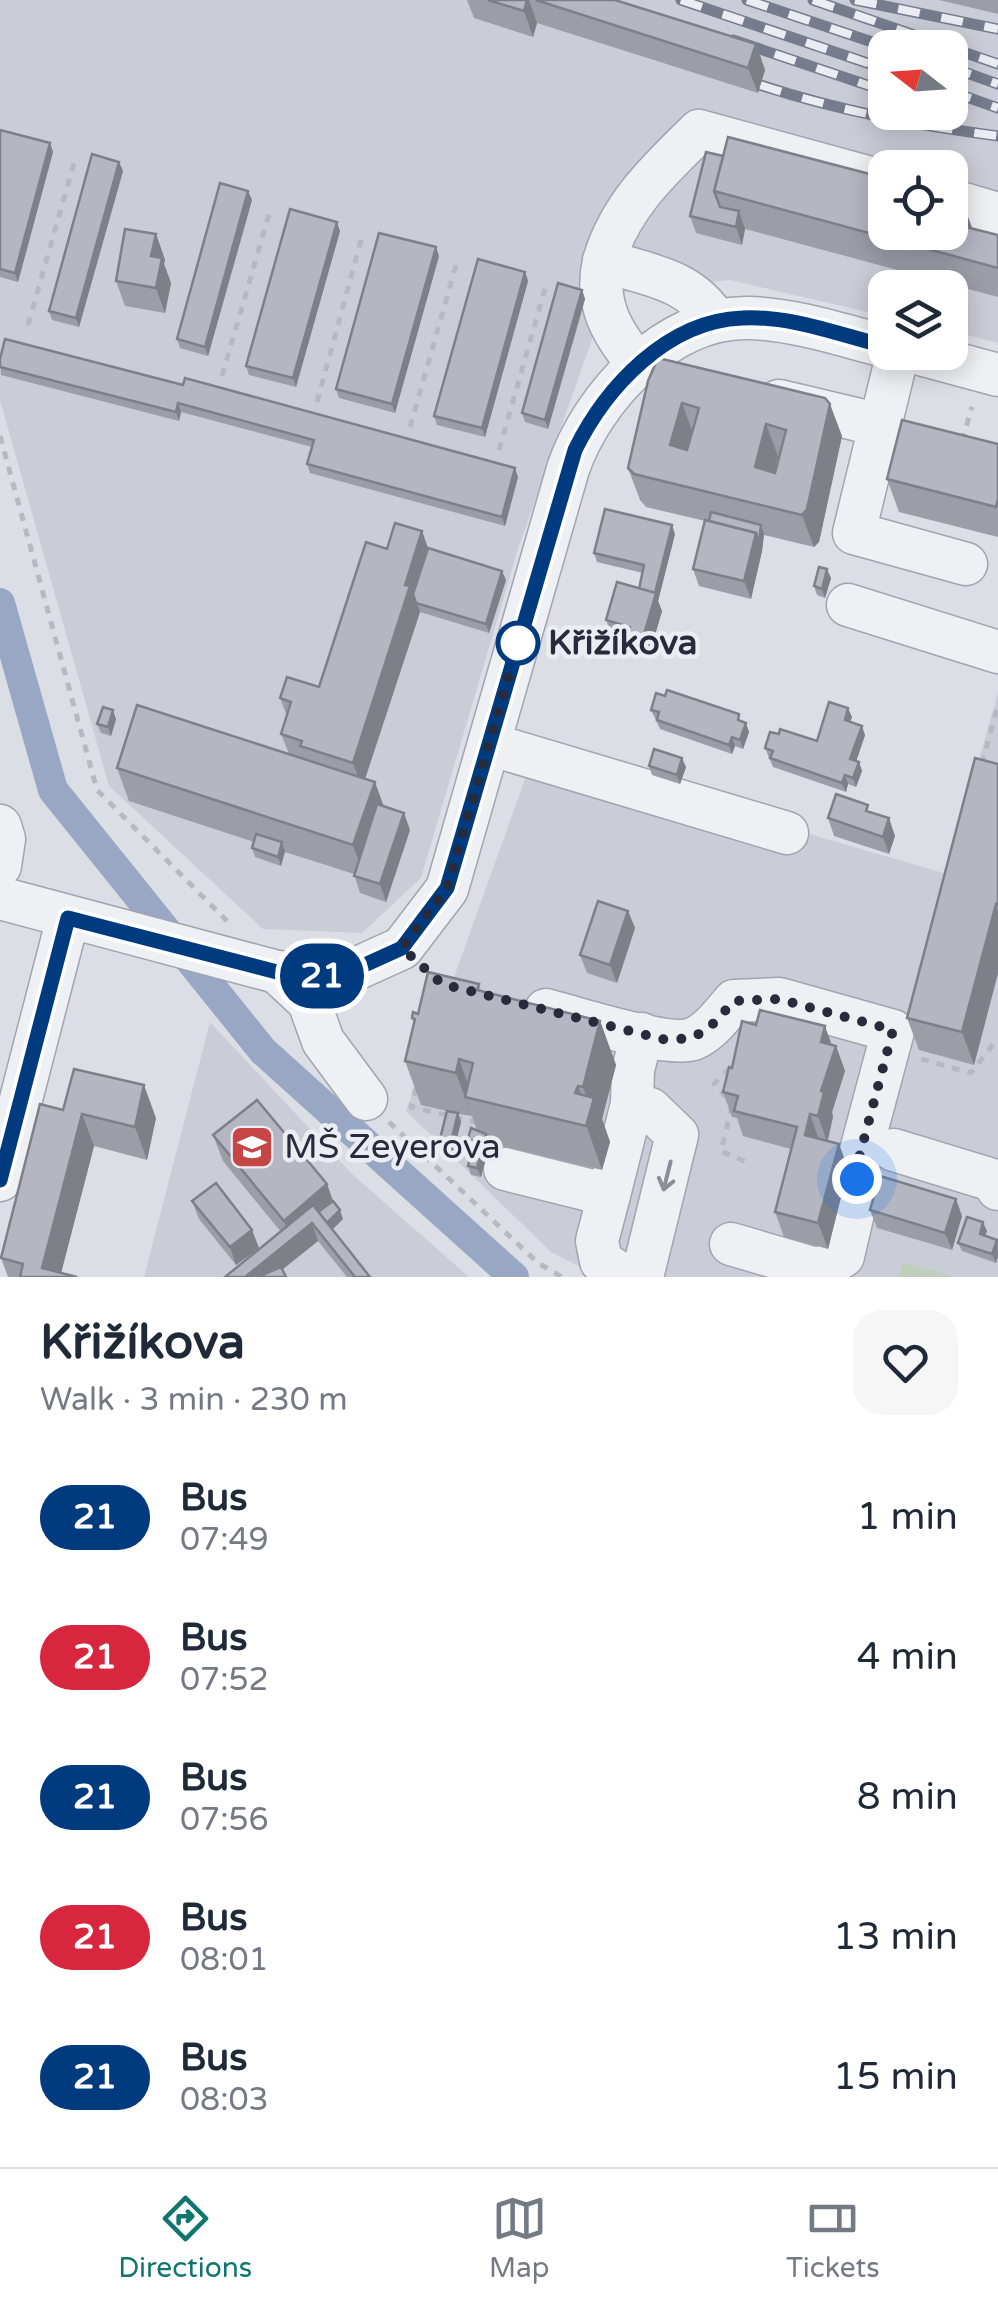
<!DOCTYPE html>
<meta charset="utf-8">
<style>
body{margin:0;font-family:"Varela Round",sans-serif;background:#f6f6f7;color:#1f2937;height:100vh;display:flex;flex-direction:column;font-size:38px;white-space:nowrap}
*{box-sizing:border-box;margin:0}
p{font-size:32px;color:#747a83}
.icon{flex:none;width:55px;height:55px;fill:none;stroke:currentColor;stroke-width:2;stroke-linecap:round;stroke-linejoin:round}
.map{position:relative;height:1277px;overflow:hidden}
.sheet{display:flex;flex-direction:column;background:#fff;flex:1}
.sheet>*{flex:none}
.badge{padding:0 20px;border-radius:32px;font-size:35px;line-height:65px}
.needle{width:65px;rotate:287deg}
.buttons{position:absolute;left:868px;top:30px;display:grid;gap:20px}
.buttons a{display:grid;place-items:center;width:100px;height:100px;border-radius:20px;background:#fff;box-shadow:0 5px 25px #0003;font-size:50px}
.you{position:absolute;width:50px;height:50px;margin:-25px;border:8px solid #fff;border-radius:50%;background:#1a73e8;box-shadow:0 0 0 15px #1a73e833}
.map>.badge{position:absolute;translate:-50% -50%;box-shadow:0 0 0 5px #fff}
.round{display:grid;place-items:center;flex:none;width:105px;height:105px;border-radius:30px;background:#f6f6f7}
.headline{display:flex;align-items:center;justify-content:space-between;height:170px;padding:0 40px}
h1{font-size:48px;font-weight:700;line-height:75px}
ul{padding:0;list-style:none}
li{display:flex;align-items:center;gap:30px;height:140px;padding:0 40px}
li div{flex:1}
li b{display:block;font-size:38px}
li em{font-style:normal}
li .badge{min-width:110px;font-weight:700;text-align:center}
.tabs{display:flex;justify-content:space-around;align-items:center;height:140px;border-top:2px solid #e0e1e3;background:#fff;font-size:28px;color:#747a83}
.tabs a{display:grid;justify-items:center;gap:5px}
.tabs .on{color:#0f766e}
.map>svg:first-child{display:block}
</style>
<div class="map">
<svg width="998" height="1277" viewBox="0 0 998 1277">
<rect width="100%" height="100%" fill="#dcdee5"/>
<g fill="#cacdd7" fill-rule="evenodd">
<path d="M0,0H998V343L950,331V288H885V316L730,280L608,294L518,549L421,878L362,933L263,929L109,786L0,400ZM885,48H950V112H885ZM885,168H950V232H885Z"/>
<polygon points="998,692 998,1277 600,1277 551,1252 406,1111 534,754 947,874"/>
<polygon points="210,1022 352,1174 469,1277 144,1277"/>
</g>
<polygon fill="#bfcfbe" points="903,1262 956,1277 899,1277"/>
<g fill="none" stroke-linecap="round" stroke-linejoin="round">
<polyline stroke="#98a7c4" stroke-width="30" points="0,603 53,790 263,1051 514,1277"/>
<g stroke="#a2a5af" stroke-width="45">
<g id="minor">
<polyline points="950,200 998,214"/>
<path d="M604,261C620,206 659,170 699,131L885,182"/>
<polyline points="898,352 854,533 966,564"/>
<polyline points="913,352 998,375"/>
<path d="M639,365C612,334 594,303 604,261C648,275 691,279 716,321"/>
<polyline points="779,401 880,425"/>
<polyline points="848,605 998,652"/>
<polyline points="489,744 787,833"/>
<polyline points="0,826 4,839 0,866"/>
<path d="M0,898L277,972L338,977L402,948L447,889L568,469C592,398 667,316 748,318C794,319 841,335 885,346"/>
<polyline points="277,972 309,1002 323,1041 366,1099"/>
<path d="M546,1010C576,1018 668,1048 693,1039C710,1032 723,1014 734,1001L779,999L893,1031L859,1158L856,1200L843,1256L819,1270L731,1244"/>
<polyline points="632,1104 650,1109 677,1135 642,1277"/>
<polyline points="894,1150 992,1180 998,1189"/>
<polyline points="505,1169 609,1195 632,1104 633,1070 642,1034"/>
<polyline points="0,1180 68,918"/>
<polyline points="609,1195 597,1241 601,1261 625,1277"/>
</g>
</g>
<g stroke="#b6b9c0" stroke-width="5" stroke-dasharray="8 8" stroke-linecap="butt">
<polyline points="28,325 76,156"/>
<polyline points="222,376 270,211"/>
<polyline points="317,402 363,233"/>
<polyline points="410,427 457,262"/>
<polyline points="0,436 97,790 227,921"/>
<polyline points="962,441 972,407"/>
<polyline points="499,450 545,289"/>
<polyline points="982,764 998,705"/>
<polyline points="921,1059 971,1073 998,1038"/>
<polyline points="416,1088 411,1107 476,1122"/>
<polyline points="726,1097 714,1084 732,1066"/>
<polyline points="732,1106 721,1151 751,1164"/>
<polyline points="389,1122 538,1263 562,1277"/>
</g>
<use href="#minor" stroke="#eef0f4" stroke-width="42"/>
<g stroke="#767c8e" stroke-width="11">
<g id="rail">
<polyline points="681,0 885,69"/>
<polyline points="747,0 890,48"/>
<polyline points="813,0 998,64"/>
<polyline points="855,0 998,29"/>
<polyline points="733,40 885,91"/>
<polyline points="950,67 998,84"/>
<path d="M760,85C840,111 915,125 998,136"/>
<polyline points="950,91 998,108"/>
</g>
</g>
<use href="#rail" stroke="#ebedf3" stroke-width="8" stroke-dasharray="22" stroke-linecap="butt"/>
</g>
<g fill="#9b9da7">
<polygon points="467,0 615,0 756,44 765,70 758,93 537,23 533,37 474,18"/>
<polygon points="939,0 998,0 998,14"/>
<polygon points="0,130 50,143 53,152 18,282 0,277"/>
<polygon points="706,152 998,235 998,297 745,229 742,245 696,233 690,216"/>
<polygon points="123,171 79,327 52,320 49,311"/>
<polygon points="252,200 208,356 180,348 177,339"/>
<polygon points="340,231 296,387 249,375 246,366"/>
<polygon points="156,234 165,260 164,264 171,283 165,313 125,306 116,281"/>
<polygon points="439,256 395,413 339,398 336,389"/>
<polygon points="525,272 528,281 485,437 437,425 434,416"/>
<polygon points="582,290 585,299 548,429 525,422 522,413"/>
<polygon points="0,359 518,477 505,526 310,473 307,464 312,447 181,412 179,421 1,375"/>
<polygon points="648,381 842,436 819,542 814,547 764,535 762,551 751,599 699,586 693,569 705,521 646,507 640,500 628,468"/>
<polygon points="998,444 998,537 899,512 887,479"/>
<polygon points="422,531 428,548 506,580 489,633 420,612 365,779 384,806 410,830 386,902 360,893 354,874 285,852 281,866 255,857 252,848 254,842 129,801 117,768 289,754 281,734 287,716 280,698 319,687 387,549"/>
<polygon points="675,534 658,601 662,611 648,659 634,654 630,643 613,638 606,620 639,589 643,573 597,562 594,553"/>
<polygon points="831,578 825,598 817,595 814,586"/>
<polygon points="651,710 742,721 749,732 743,749 735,746 732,754 660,729"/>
<polygon points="852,717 850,722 865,735 856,761 859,762 862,771 856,787 848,784 846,792 773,767 765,748 779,734 817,741"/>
<polygon points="116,719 111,736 101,733 97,724"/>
<polygon points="998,764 998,973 974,1065 919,1050 907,1018"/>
<polygon points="649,766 686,767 680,784 652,775"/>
<polygon points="871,812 895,836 889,854 834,836 828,818"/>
<polygon points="628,911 635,928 617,983 587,973 580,955"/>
<polygon points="479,984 481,991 600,1021 616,1065 602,1119 610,1142 602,1170 489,1143 481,1177 471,1175 468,1166 472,1149 468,1139 477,1131 472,1116 458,1114 461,1122 452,1158 442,1156 438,1147 447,1111 421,1105 405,1061 414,1025 412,1018 418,1014"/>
<polygon points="832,1044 836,1046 845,1071 832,1112 833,1117 828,1141 839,1144 848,1169 828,1249 784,1237 775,1212 791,1149 743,1136 737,1118 732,1117 723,1092 732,1068"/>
<polygon points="63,1110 156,1118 147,1160 94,1146 61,1273 77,1277 8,1277 1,1258"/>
<polygon points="213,1135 327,1184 333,1201 343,1219 332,1229 370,1277 347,1277 318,1241 282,1270 225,1277 281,1232 223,1161"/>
<polygon points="192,1201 252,1230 259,1248 236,1265 199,1219"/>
<polygon points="870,1210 962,1216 952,1250 877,1228"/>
<polygon points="987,1231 985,1236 997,1240 998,1242 998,1256 996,1263 962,1251 958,1243"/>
</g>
<g fill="#7e8088">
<polygon points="527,0 529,0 537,23 533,37 524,11"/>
<polygon points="756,44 765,70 758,93 748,68"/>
<polygon points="50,143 53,152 18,282 15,273"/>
<polygon points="119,162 123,171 79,327 76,318"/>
<polygon points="248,191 252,200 208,356 205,347"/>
<polygon points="961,198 973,230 954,224"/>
<polygon points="739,211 745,229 742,245 736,227"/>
<polygon points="337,222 340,231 296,387 293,378"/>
<polygon points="156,234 165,260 164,264 171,283 165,313 156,288 151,256"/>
<polygon points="436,247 439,256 395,413 392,404"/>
<polygon points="525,272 528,281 485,437 482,428"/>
<polygon points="582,290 585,299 548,429 545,420"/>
<polygon points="178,403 181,412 179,421 176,412"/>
<polygon points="682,403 694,436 682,478 670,445"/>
<polygon points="830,404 842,436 819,542 814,547 802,515"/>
<polygon points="766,424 778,456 767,500 755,467"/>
<polygon points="515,468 518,477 505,526 502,517"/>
<polygon points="672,525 675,534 658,601 662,611 648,659 642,641"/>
<polygon points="761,525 764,534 762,551 751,599 744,581 756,533"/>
<polygon points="422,531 431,557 417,603 420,612 362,788 353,763"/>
<polygon points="827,569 831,578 825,598 822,589"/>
<polygon points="502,571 506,580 489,633 486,624"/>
<polygon points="848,708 852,717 848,729 845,720"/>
<polygon points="113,710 116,719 111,736 108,727"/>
<polygon points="746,723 749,732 743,749 740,740"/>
<polygon points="862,726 865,735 854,768 850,759"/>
<polygon points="732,737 735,746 732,754 729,745"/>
<polygon points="682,758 686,767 680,784 677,775"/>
<polygon points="859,762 862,771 856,787 853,778"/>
<polygon points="845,775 848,784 846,792 842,783"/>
<polygon points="375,782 387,815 365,878 353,845"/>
<polygon points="404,813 410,830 386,902 380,884"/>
<polygon points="889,818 895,836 889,854 883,837"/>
<polygon points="282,842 285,851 281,866 278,857"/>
<polygon points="996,904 998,911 998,973 974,1065 962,1032"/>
<polygon points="628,911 635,928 617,983 610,965"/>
<polygon points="600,1021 616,1065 602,1119 610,1142 602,1170 575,1093 578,1086 589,1116 591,1109 583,1087"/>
<polygon points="825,1026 834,1051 836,1046 845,1071 832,1112 833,1117 827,1142 818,1116 821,1091 821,1042"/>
<polygon points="459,1059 473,1099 465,1097 472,1117 456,1073"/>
<polygon points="144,1085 156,1118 147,1160 135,1127"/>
<polygon points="458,1113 461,1122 452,1158 449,1149"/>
<polygon points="82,1114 94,1146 60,1277 42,1268"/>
<polygon points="810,1114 819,1140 805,1135"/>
<polygon points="486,1134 490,1143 481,1177 477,1168"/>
<polygon points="839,1144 848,1169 828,1249 818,1223"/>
<polygon points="327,1184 336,1210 312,1223 318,1241 273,1277 245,1277 291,1240 284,1221"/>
<polygon points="956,1199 962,1216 952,1250 945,1233"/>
<polygon points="340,1210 343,1219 327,1235 323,1226"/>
<polygon points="983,1222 987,1231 983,1243 980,1234"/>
<polygon points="252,1230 259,1248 236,1265 230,1247"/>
<polygon points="997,1240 998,1256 996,1263 992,1254"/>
</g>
<g fill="#b4b7c2" stroke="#7e8088" stroke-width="2.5" fill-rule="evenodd">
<polygon points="488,0 527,0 524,11"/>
<polygon points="536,0 615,0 756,44 748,68"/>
<polygon points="0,130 50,143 15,273 0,269"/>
<polygon points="728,137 885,178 885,232 950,232 950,195 961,198 954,224 998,235 998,268 714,191"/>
<polygon points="706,152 723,156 714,191 720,207 739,211 736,227 690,216"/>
<polygon points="92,154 119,162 76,318 49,311"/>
<polygon points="220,183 248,191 205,347 177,339"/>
<polygon points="290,209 337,222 293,378 246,366"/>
<polygon points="125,229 156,234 151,256 162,258 156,288 116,281"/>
<polygon points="379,233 436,247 392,404 336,389"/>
<polygon points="478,259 525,272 482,428 434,416"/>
<polygon points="558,283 582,290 545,420 522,413"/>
<polygon points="5,339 183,385 185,378 515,468 502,517 307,464 314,440 178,403 176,412 0,367 0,359"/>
<path d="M658,358L825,398L830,404L807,509L802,515L634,474L628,468L648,381ZM682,403L699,408L687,450L670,445ZM766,424L786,430L775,473L755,467Z"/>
<polygon points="902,420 998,444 998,499 996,507 887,479"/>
<polygon points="605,509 672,525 655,593 639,589 644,565 594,553"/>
<polygon points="711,512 761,525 759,542 756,533 709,521"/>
<polygon points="705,520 756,533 744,581 693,569"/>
<polygon points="395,523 422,531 405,585 410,586 353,763 300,746 302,741 281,734 291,702 280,698 287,677 319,687 366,542 387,549"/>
<polygon points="428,548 502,571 486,624 416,603 413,594"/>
<polygon points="819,567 827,569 822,589 814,586"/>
<polygon points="617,582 656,593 642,641 627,637 630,627 606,620"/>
<polygon points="667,690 739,714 738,720 746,723 740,740 732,737 729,745 657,720 659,712 651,710 656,693 665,696"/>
<polygon points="829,702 848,708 845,720 862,726 850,759 859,762 853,778 845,775 842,783 770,758 773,751 765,748 770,732 779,734 780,729 817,741"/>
<polygon points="137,705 375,782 353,845 117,768"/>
<polygon points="103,707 113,710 108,727 97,724"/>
<polygon points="654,749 682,758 677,775 649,766"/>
<polygon points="975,758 998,764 998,905 996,904 962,1032 907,1018"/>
<polygon points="836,794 868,805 866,811 889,818 883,837 828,818"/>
<polygon points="377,804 404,813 380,884 354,876"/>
<polygon points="256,834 282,842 278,857 252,848"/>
<polygon points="598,901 628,911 610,965 580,955"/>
<polygon points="428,972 479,984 477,990 600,1021 583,1087 578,1086 575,1093 594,1098 586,1126 465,1097 473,1063 459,1059 456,1073 405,1061 415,1019 412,1018 413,1012 418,1014"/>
<polygon points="760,1010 825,1026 821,1042 836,1046 821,1091 824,1092 818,1116 810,1114 805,1135 839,1144 818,1223 775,1212 797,1127 734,1111 738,1096 723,1092 729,1067 732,1068 742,1021 756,1025"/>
<polygon points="74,1069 144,1085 135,1127 82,1114 42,1268 77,1277 20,1277 23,1264 1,1258 40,1104 63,1110"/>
<polygon points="257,1100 327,1184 284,1221 213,1135"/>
<polygon points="447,1111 458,1113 449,1149 438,1147"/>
<polygon points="471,1128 486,1134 477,1168 468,1166 474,1141 468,1139"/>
<polygon points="880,1176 956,1199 945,1233 870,1210"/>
<polygon points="216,1183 252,1230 230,1247 192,1201"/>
<polygon points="333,1201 340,1210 327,1223 318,1212"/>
<polygon points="313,1205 370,1277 355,1277 312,1223 245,1277 225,1277"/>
<polygon points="967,1217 983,1222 980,1234 997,1240 992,1254 958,1243"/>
<polygon points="281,1267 286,1277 258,1277"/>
</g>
<defs><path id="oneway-shaft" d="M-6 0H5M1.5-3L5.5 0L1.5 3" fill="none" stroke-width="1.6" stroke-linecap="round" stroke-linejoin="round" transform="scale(2.5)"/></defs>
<use stroke="#8a8e98" href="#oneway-shaft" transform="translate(667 1176) rotate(104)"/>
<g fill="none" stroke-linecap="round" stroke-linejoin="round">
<g stroke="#fff" stroke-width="22">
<path id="line" d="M0,1180L68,918L277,972L338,977L402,948L447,888L575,450C606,387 667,321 742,318C789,315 840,335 885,346"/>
</g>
<use href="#line" stroke="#003b80" stroke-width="15"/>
<path stroke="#272b3b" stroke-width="10" stroke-dasharray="0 18" d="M518,643L447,888L402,948L442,984L666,1040C705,1039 709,1028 734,1001L779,999L893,1030L859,1158L857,1179"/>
</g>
<defs>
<g id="school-square" transform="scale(2.25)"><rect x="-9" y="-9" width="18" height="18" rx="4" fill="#c64646" stroke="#ebedf3"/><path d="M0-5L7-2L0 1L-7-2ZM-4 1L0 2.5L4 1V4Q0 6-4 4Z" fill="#fff"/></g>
</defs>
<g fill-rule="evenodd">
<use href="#school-square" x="252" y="1147"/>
</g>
<circle fill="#fff" stroke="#003b80" stroke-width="5" cx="518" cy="643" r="20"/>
<g text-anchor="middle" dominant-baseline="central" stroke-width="9" stroke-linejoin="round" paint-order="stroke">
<g font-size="35" font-weight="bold" fill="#272b3b" stroke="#ebedf3" text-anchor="start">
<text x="548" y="643">Křižíkova</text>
</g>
<g font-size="35" fill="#272b3b" stroke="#ebedf3" text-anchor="start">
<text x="284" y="1147">MŠ Zeyerova</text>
</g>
</g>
</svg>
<div class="buttons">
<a><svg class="needle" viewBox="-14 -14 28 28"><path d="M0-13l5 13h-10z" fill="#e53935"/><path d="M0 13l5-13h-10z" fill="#747a83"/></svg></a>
<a><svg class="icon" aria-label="locate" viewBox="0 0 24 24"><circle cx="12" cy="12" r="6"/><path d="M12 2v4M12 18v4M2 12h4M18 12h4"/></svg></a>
<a><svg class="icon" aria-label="layers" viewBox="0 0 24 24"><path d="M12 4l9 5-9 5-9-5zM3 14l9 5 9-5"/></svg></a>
</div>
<div class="you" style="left:857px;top:1179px"></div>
<b class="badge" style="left:322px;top:976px;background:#003b80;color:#fff">21</b>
</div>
<section class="sheet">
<div class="headline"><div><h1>Křižíkova</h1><p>Walk · 3 min · 230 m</p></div><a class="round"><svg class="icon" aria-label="heart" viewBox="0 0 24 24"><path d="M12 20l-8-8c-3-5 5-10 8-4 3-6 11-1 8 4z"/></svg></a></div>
<ul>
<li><span class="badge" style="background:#003b80;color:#fff">21</span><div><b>Bus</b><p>07:49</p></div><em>1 min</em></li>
<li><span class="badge" style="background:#d7263d;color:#fff">21</span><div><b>Bus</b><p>07:52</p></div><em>4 min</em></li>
<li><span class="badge" style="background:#003b80;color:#fff">21</span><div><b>Bus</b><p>07:56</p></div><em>8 min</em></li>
<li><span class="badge" style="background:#d7263d;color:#fff">21</span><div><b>Bus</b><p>08:01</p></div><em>13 min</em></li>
<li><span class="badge" style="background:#003b80;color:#fff">21</span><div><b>Bus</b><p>08:03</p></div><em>15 min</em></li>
</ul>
</section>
<nav class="tabs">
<a class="on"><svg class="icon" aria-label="directions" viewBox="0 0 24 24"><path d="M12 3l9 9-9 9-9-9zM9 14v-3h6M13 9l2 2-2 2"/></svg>Directions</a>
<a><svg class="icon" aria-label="map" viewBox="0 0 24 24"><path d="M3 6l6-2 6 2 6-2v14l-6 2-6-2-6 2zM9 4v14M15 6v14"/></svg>Map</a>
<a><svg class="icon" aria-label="tickets" viewBox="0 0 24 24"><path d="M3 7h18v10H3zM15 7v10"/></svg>Tickets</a>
</nav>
